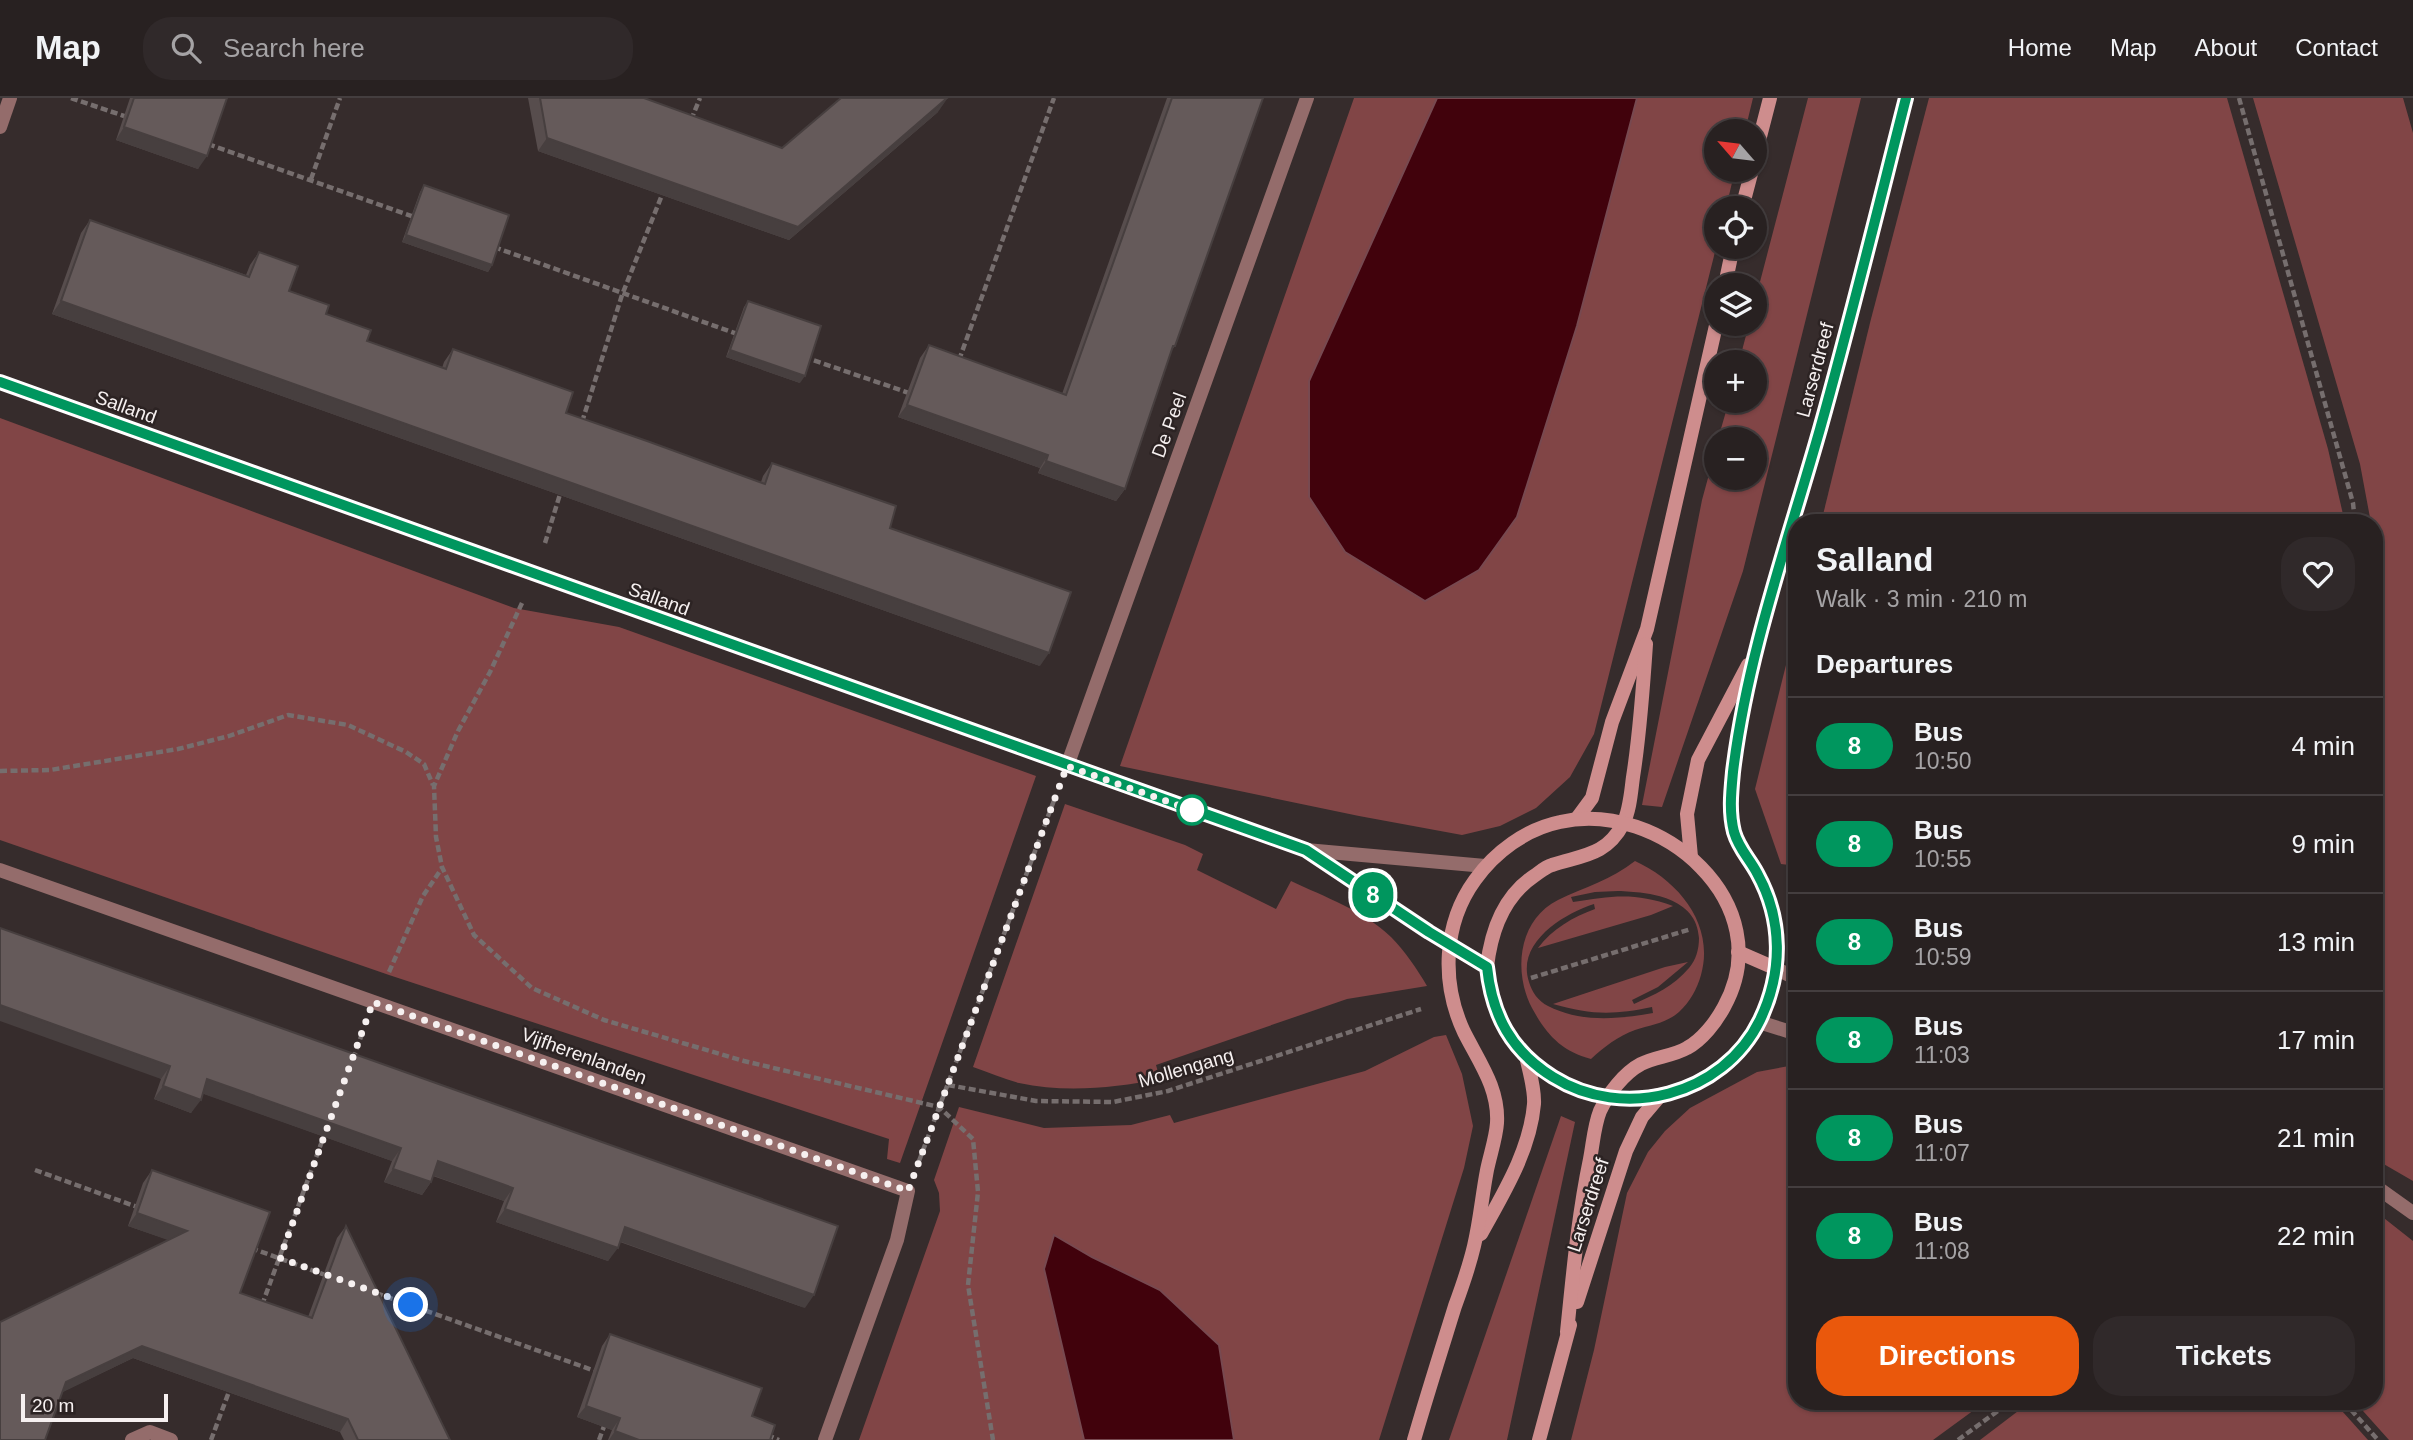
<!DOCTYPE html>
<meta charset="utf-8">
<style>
body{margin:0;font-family:Arial,sans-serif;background:#30292a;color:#f1f3f6;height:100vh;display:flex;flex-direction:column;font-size:26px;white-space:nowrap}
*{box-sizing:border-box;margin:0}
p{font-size:23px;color:#a5a3a5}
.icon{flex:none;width:38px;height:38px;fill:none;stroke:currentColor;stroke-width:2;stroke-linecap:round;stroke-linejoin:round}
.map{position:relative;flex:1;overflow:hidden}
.panel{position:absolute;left:1788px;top:416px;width:595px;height:896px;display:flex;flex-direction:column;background:#282121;border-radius:28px;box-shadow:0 2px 5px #0004,0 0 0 2px #443e3f}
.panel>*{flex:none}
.badge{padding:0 14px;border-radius:23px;font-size:24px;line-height:46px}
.needle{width:46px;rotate:298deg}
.tools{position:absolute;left:1704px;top:21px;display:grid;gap:14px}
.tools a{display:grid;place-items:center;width:63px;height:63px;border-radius:50%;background:#282121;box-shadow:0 2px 5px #0004,0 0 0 2px #443e3f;font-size:35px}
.scale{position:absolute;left:21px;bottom:18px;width:147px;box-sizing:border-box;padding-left:7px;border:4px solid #f6f0f0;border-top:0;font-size:19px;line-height:24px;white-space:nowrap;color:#f6f0f0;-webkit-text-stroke:5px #2c2323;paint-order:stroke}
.you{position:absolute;width:35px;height:35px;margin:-18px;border:5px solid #fff;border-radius:50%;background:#1a73e8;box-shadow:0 0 0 10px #1a73e833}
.map>.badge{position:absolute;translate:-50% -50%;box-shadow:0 0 0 4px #fff}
h2{padding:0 28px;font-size:26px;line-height:63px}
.round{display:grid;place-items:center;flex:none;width:74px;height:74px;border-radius:28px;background:#30292a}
.summary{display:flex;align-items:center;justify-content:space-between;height:119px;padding:0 28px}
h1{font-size:33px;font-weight:800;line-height:52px}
.button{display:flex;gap:14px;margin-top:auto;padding:14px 28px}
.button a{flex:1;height:80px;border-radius:28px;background:#ea580c;color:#fff;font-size:28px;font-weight:800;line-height:80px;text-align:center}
.button a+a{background:#30292a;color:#f1f3f6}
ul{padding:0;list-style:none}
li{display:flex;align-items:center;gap:21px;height:98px;padding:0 28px;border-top:2px solid #443e3f}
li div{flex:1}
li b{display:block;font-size:26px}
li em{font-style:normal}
li .badge{min-width:77px;font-weight:700;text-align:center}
header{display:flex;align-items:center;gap:42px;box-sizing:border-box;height:98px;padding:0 35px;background:#282121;border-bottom:2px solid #443e3f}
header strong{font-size:33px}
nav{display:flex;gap:38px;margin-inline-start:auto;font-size:24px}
.search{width:490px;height:63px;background:#30292a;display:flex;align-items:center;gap:18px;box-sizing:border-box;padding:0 24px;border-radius:28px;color:#a5a3a5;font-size:26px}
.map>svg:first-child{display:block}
</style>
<header>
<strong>Map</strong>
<div class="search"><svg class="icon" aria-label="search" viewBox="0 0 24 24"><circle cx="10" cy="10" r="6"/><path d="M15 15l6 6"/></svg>Search here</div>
<nav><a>Home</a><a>Map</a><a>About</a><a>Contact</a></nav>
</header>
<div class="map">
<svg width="2413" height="1342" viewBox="0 0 2413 1342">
<rect width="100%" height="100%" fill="#362c2c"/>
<g fill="#814546" fill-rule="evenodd">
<polygon points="1354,0 1437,0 1309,283 1517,419 1577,228 1637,0 1753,0 1745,33 1717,33 1717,72 1735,72 1726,110 1717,110 1717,146 1594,636 1570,679 1536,710 1500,728 1462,737 1359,718 1120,668"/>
<polygon points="1808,0 1861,0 1743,473 1662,709 1642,707 1702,402 1717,347 1717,380 1755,380 1755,341 1718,341 1729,303 1755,303 1755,264 1739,264 1749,226 1755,226 1755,203"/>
<polygon points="1929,0 2227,0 2328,351 2345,425 1821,425 1871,221"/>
<polygon points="2253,0 2403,0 2413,35 2413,1083 2375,1061 2375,425 2371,425 2360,366"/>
<polygon points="0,320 514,510 619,529 1036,678 900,1065 887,1061 889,1041 389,877 0,742"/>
<polygon points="1797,523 1797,768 1781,766 1755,691"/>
<path d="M1065,706L1185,747L1203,756L1197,772L1276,811L1291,783C1325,799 1364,813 1391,839C1405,853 1417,871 1427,888L1347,901L1156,967L1160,981C1114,990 1065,995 1019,985C1004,981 988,974 973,969Z"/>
<path d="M1635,763C1679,783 1715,827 1701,877C1697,891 1690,904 1679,914C1667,925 1650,927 1635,932C1618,938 1604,949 1591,961C1561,953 1546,936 1532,910C1513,874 1518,822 1558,802C1585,789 1611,782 1635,763ZM1618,793C1649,794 1697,799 1699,840C1699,851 1696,862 1689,870C1674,888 1654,897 1634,906L1632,902L1658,889L1688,864L1665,869L1553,906C1591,917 1614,917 1652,909L1653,915C1619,921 1581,925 1548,908C1538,903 1532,894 1529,884C1516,845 1563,816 1594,806L1595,811C1573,819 1552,831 1538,850L1651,817L1673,808C1635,794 1611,798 1573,804L1571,799L1595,794Z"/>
<polygon points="1446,937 1462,976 1473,1028 1464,1070 1379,1342 1234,1342 1219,1247 1092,1159 1054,1137 1044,1171 1084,1342 859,1342 940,1113 939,1095 934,1082 959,1009 1044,1030 1131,1027 1170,1017 1174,1025 1365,973 1434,939"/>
<polygon points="1789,968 1797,968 1797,1304 1985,1304 1933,1342 1571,1342 1594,1252 1627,1095 1648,1054 1665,1033 1690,1010 1757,974"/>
<polygon points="1561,1018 1575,1024 1507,1342 1449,1342"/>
<polygon points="2375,1113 2413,1143 2413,1342 2389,1342 2355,1304 2375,1304"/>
<polygon points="2030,1304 2334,1304 2368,1342 1980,1342"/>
</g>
<g fill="#41020c" stroke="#774950" stroke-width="2">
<polygon points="1437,0 1637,0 1577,228 1517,419 1479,472 1425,503 1345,454 1309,399 1309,283"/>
<polygon points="1054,1137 1092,1159 1160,1192 1219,1247 1234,1342 1084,1342 1044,1171"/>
</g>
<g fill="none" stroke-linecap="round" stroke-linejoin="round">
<g stroke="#766e6e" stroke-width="4.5" stroke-dasharray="7 3.5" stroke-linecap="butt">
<polyline points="71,0 127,19"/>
<polyline points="2239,0 2353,405 2355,425"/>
<polyline points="691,22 700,0"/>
<polyline points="208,46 414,119"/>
<polyline points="311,81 340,0"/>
<polyline points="494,149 740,237"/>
<polyline points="804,259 912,296"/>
<polyline points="959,262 1054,0"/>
<polyline points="582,324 622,197 664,92"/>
<polyline points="545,445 561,393"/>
<polyline points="522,505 490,574 458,633 434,688 436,739 442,769 474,837 532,890 604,922 744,963 939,1009 973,1041 978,1094 968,1187 993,1342"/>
<polyline points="0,673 50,672 178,651 229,638 288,617 348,627 406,654 424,666 433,687"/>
<polyline points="389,874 423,798 442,770"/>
<polyline points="1531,880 1691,831"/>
<polyline points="353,961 363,933"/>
<polyline points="948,987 1036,1003 1113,1004 1168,993 1421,911"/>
<polyline points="919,1063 1056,697"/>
<polyline points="35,1072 140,1110"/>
<polyline points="251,1150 328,1178"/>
<polyline points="376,1195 598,1274"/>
<polyline points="262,1207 325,1035"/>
<polyline points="2344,1304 2378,1342"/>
<polyline points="767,1337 779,1342"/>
<polyline points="211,1342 230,1291"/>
<polyline points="599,1342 606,1323"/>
<polyline points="1958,1342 2010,1304"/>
</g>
<g stroke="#946c6b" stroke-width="14">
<polyline points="1067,668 1307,0"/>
<polyline points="0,772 908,1093 897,1142 825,1342"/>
<polyline points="1777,871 1797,881"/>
<polyline points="1759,924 1797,936"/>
<polyline points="2375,1088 2413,1115"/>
<polyline points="132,1342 150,1334 171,1342"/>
</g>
<g stroke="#946c6b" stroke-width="14">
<polyline points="0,29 10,0"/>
<polyline points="0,284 1306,752 1485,768"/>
<polyline points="1308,753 1449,847"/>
</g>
<g stroke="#ce8d8d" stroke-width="14">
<polyline points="1755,58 1770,0"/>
<polyline points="1742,110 1752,72"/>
<polyline points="1725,187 1733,149"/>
<polyline points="1578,719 1592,700 1612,624 1647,531 1717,223"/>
<polyline points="1691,759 1687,716 1698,662 1748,567"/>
<path d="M1449,847L1487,869C1492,917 1511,953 1553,979C1623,1023 1723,997 1760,922C1783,874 1783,822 1757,775C1749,760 1739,751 1734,734C1729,715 1731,694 1733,674C1747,557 1788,444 1820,331C1851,221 1878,110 1906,0"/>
<polyline points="1738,854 1777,871"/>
<path d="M1487,869C1491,833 1503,799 1534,778C1540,774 1545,769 1552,767C1582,757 1606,758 1623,726C1630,712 1631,694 1633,679C1640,635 1643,591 1646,546"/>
<path d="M1481,1136C1503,1096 1530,1053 1534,1006C1535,991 1529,972 1526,958"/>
<polyline points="1577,1204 1626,1053 1642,1019 1659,999"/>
<path d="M1414,1342C1427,1297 1441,1253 1455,1208C1462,1189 1469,1169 1474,1148C1480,1123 1482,1098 1487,1072C1490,1057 1496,1040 1497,1025C1499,990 1479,964 1464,934C1441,885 1443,826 1475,782C1495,754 1526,731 1560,724C1660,701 1781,806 1724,909C1716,924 1702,942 1687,950C1673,958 1655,959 1641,966C1624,975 1608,996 1600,1013C1594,1028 1593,1046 1590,1061C1578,1118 1573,1176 1567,1234"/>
<polyline points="1539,1342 1570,1227"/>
</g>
</g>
<g fill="#574d4d">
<polygon points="130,0 227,0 198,71 116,42"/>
<polygon points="528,0 644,0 782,50 938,14 789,142 538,53"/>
<polygon points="1167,0 1263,0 1175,248 1171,253 1125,391 1116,403 1038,375 1040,370 898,319 920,260 929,247 1062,296"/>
<polygon points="424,87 492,167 488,174 402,144 420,94"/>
<polygon points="90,122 246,177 250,167 259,154 289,193 367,243 442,270 444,264 453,251 566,315 761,384 763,378 772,365 890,430 1040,568 52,216 81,135"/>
<polygon points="748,203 800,285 726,259 744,209"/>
<polygon points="0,830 805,1210 620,1144 608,1163 496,1124 504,1103 433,1078 431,1084 422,1097 384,1084 392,1063 202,995 191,1015 154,1001 161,981"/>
<polygon points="152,1072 240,1195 308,1219 337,1140 346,1128 450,1342 344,1342 340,1334 133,1260 62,1294 0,1342 169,1142 128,1128 143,1085"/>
<polygon points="610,1236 752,1318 770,1342 608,1342 612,1332 577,1319 602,1248"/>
</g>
<g fill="#473f3f">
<polygon points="947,1 938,14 789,142 538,53 547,40 798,129"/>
<polygon points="124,29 207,58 198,71 116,42"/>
<polygon points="406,137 492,167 488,174 402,144"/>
<polygon points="61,203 1049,555 1040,568 52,216"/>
<polygon points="730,252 805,278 800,285 726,259"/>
<polygon points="907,307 1048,357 1040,370 898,319"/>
<polygon points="1046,363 1125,391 1116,403 1038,375"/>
<polygon points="0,907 170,968 161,981 0,923"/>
<polygon points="207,981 401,1050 392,1063 198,994"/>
<polygon points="163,988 201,1002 191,1015 154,1001"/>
<polygon points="438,1063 513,1090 504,1103 429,1076"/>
<polygon points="393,1071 431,1084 422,1097 384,1084"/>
<polygon points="505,1111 618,1150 608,1163 496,1124"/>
<polygon points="137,1115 187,1133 179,1146 128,1128"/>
<polygon points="625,1129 814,1197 805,1210 616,1142"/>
<polygon points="142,1248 348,1321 340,1334 133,1260 57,1297 66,1284"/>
<polygon points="586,1308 620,1320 612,1332 577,1319"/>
<polygon points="615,1333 639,1342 609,1342"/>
</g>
<g fill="#655a5a" stroke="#473f3f" stroke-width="2">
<polygon points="134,0 227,0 207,58 124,29"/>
<polygon points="540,0 644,0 782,50 841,0 947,0 798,129 547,40"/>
<polygon points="1172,0 1263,0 1175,248 1173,248 1125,391 1046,363 1048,357 907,307 929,247 1066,297"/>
<polygon points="424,87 509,117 492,167 406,137"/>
<polygon points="90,122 249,179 259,154 298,168 289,193 329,207 326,216 371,232 367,243 446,271 453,251 573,294 566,315 647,343 765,386 772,365 896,408 890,430 1071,494 1049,555 61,203"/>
<polygon points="748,203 821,228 805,278 730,252"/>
<polygon points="0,830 838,1128 814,1197 625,1129 618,1150 505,1111 513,1090 438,1063 431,1084 393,1071 401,1050 207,981 201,1002 163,988 170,968 0,907"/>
<polygon points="152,1072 270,1114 240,1195 312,1220 346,1128 450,1342 358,1342 348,1321 142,1248 66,1284 45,1342 0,1342 0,1224 187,1133 137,1115"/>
<polygon points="610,1236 762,1290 752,1318 775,1327 770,1342 639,1342 615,1333 620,1320 586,1308"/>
</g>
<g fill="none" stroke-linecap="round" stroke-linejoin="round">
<g stroke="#fff" stroke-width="16">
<path id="line" d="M0,284L1306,752L1429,834L1487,869C1492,917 1511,953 1553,979C1623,1023 1723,998 1760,922C1783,874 1783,822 1757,775C1749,760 1739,751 1734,734C1729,714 1731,695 1733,674C1747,557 1788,444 1820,331C1851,221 1878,110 1906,0"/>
</g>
<use href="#line" stroke="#00965e" stroke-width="10"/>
<polyline stroke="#f6f0f0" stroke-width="7" stroke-dasharray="0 12.6" points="411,1207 280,1160 373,904 908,1093 1067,668 1192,712"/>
</g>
<circle fill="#fff" stroke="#00965e" stroke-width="3.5" cx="1192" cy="712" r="14"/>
<g text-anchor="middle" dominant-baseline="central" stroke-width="5" stroke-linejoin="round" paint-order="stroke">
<g font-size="19" fill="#f6f0f0" stroke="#2c2323">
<text transform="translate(1815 272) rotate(-75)">Larserdreef</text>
<text transform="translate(126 309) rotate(20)">Salland</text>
<text transform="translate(1169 327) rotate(-70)">De Peel</text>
<text transform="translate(659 501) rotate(20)">Salland</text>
<text transform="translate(584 958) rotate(20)">Vijfherenlanden</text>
<text transform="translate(1186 970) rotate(-16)">Mollengang</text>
<text transform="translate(1588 1107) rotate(-72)">Larserdreef</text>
</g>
</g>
</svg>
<div class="tools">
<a><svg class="needle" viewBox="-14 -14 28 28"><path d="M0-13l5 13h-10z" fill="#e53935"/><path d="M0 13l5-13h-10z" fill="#a5a3a5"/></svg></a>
<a><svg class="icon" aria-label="locate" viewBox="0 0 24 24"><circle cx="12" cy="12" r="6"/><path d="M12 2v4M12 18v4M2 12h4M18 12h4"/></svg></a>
<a><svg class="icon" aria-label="layers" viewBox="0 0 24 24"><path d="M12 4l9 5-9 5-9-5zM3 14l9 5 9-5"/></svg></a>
<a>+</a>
<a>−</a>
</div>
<div class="scale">20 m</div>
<div class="you" style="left:411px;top:1207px"></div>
<b class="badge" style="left:1373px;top:797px;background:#00965e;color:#fff">8</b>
<section class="panel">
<div class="summary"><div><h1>Salland</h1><p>Walk · 3 min · 210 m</p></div><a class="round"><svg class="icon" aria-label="heart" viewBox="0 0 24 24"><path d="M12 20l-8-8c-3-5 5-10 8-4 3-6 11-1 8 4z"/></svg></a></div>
<h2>Departures</h2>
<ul>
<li><span class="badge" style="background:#00965e;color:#fff">8</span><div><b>Bus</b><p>10:50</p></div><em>4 min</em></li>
<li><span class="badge" style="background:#00965e;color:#fff">8</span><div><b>Bus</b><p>10:55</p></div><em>9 min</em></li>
<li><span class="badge" style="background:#00965e;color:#fff">8</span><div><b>Bus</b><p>10:59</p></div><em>13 min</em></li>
<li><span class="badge" style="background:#00965e;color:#fff">8</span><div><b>Bus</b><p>11:03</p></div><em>17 min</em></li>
<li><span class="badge" style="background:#00965e;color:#fff">8</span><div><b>Bus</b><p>11:07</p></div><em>21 min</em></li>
<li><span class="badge" style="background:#00965e;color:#fff">8</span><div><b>Bus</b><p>11:08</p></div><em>22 min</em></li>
</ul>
<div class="button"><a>Directions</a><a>Tickets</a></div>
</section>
</div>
